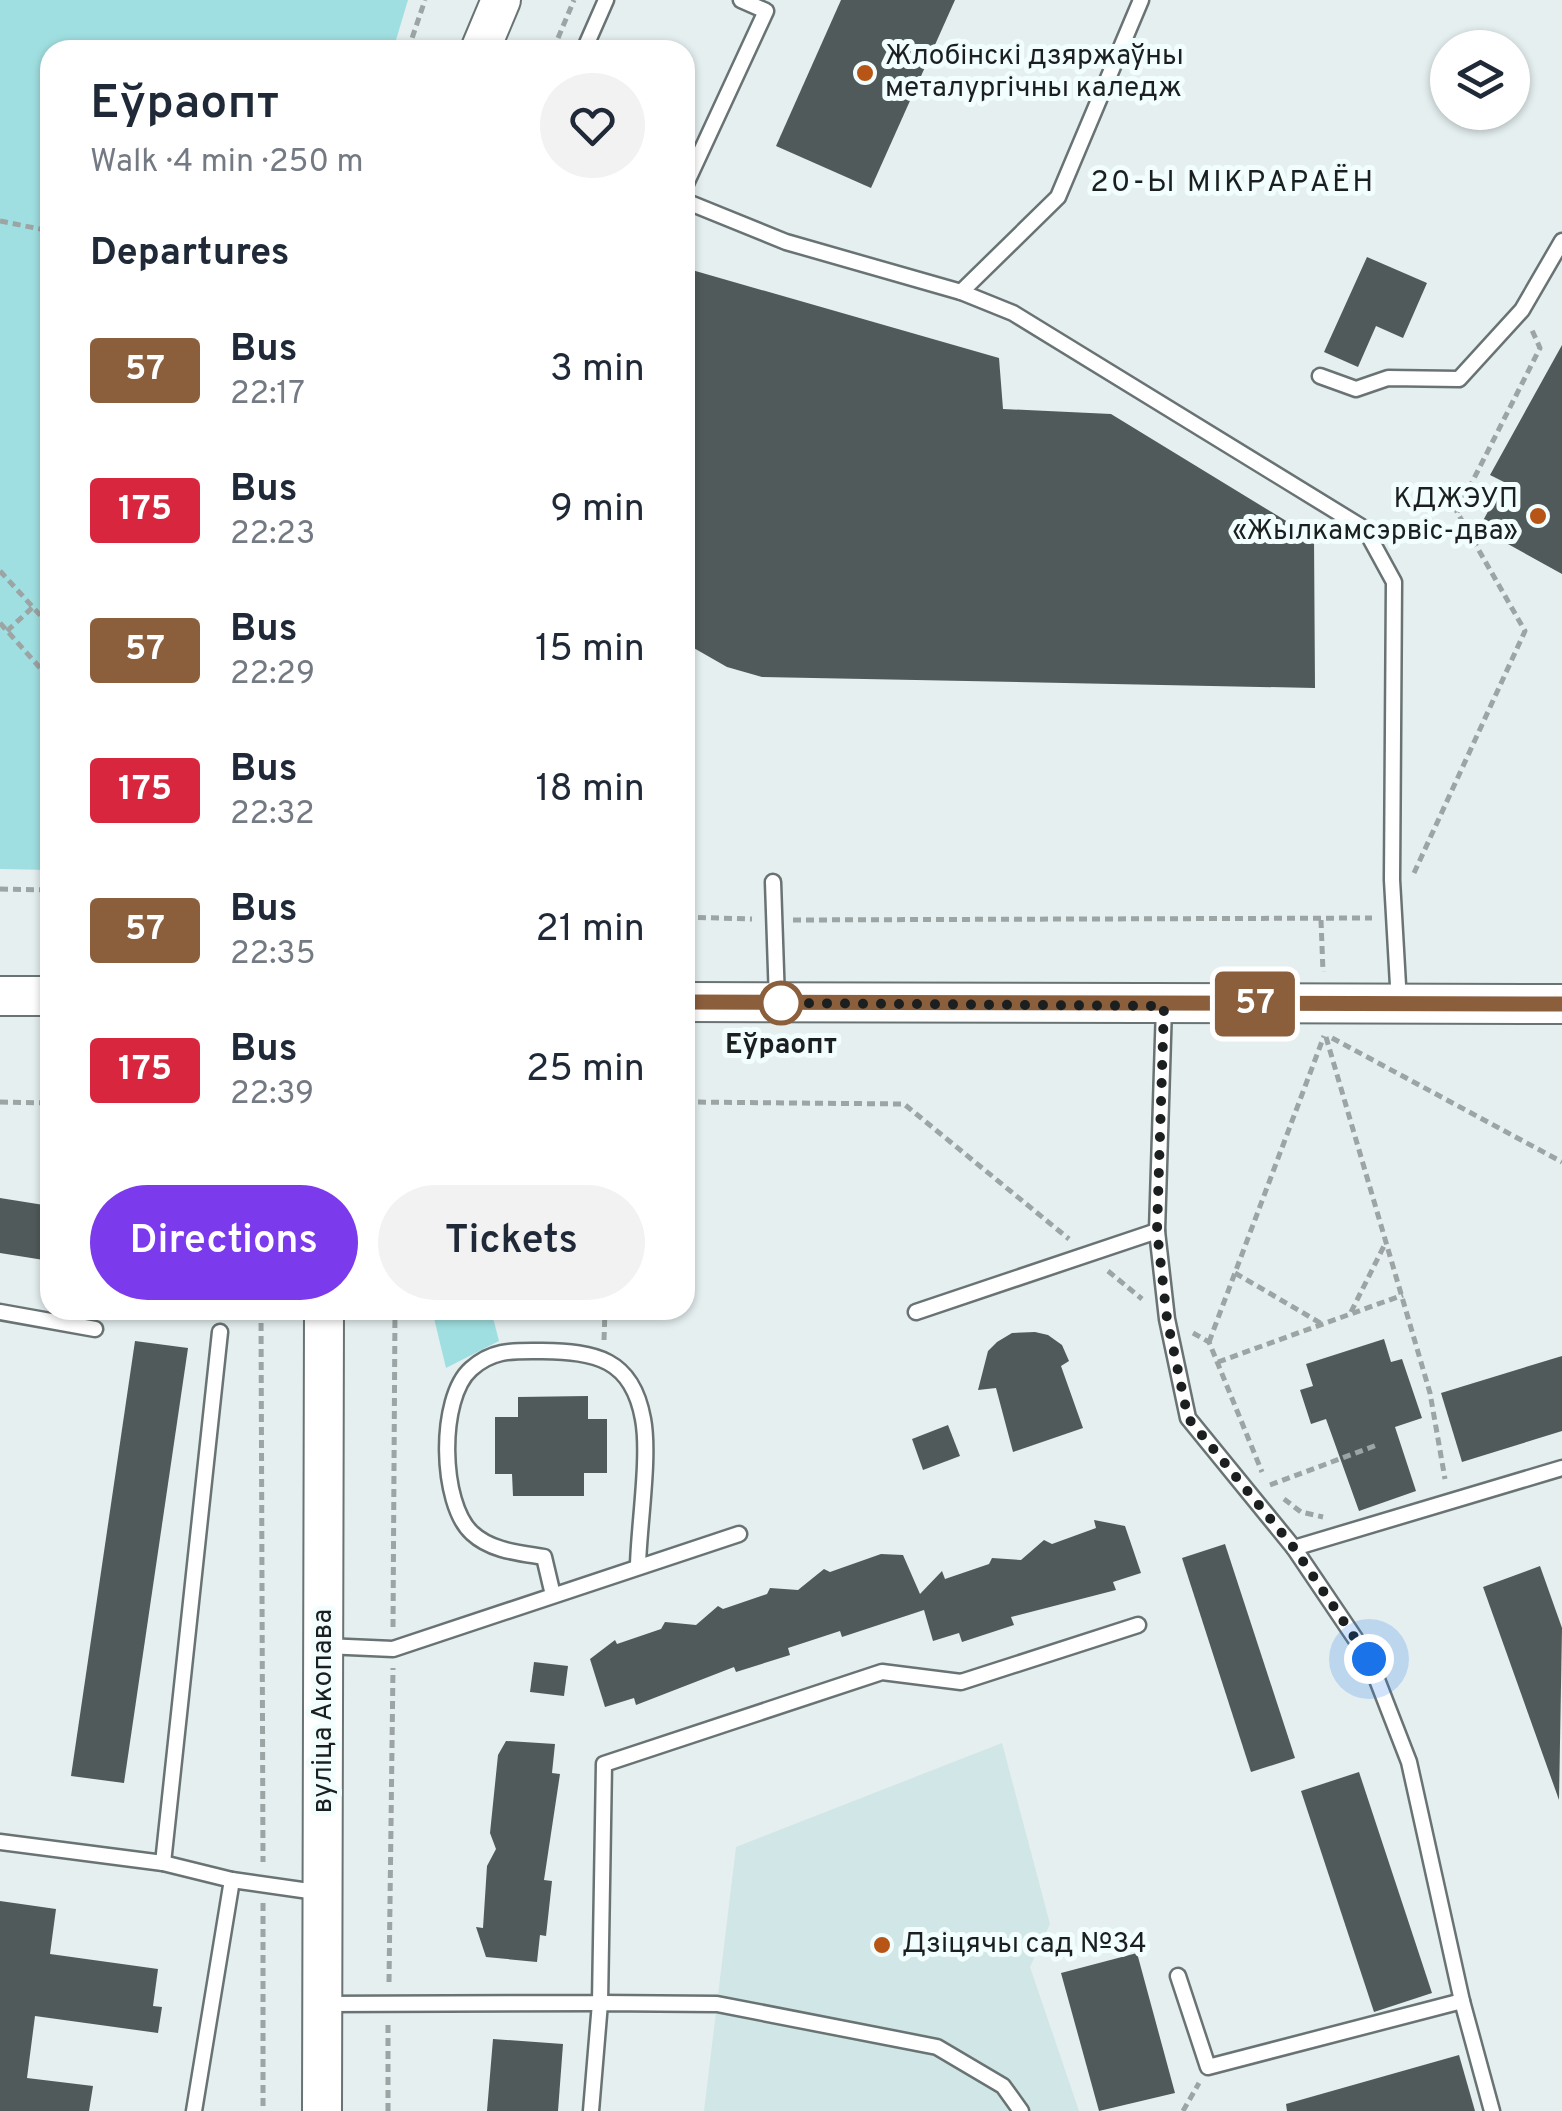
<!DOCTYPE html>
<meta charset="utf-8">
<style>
body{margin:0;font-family:Overpass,sans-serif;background:#f2f2f3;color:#1f2937;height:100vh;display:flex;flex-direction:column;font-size:38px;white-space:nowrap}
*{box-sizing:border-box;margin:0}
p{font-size:32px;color:#747a83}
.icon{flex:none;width:55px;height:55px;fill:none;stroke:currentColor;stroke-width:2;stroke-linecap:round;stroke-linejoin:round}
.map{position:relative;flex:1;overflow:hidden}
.sheet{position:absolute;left:40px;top:40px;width:655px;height:1280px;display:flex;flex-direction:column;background:#fff;border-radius:30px;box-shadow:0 2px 8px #0004}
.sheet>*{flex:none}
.badge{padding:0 20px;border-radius:8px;font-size:35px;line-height:65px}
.tools{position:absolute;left:1430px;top:30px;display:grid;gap:20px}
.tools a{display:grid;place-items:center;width:100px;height:100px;border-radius:50%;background:#fff;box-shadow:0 2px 8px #0004;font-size:50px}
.you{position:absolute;width:50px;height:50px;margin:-25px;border:8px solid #fff;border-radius:50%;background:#1a73e8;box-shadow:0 0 0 15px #1a73e833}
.map>.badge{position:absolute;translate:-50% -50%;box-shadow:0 0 0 5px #fff}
h2{padding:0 50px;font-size:38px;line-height:90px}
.round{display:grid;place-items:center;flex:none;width:105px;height:105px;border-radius:52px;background:#f2f2f3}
.overview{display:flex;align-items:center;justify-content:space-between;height:170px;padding:0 50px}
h1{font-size:48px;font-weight:600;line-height:75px}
.button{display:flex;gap:20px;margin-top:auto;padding:20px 50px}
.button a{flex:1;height:115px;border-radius:60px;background:#7c3aed;color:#fff;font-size:40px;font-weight:600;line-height:115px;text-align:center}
.button a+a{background:#f2f2f3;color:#1f2937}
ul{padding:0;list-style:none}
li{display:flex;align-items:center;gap:30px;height:140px;padding:0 50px}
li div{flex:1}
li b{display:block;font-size:38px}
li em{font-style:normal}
li .badge{min-width:110px;font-weight:700;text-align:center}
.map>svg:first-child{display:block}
</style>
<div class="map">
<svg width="1562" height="2111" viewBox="0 0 1562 2111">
<rect width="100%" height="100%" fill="#e5eff0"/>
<polygon fill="#d1e6e6" points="1002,1743 1050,1924 1030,1967 1079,2111 704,2111 736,1847"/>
<g fill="#a0dfe1">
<polygon points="0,0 408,0 393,50 50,50 50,870 0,869"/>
<polygon points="432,1310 491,1310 499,1341 446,1368"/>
</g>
<g fill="#515a5a">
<polygon points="841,0 955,0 871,188 776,146"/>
<polygon points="1367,257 1427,283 1403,338 1376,326 1358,367 1324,352"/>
<polygon points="685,268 999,358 1003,409 1111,414 1314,538 1315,688 762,677 727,667 685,643"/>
<polygon points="1562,345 1562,574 1479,528 1504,482 1490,475"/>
<polygon points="0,1198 50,1206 50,1261 0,1253"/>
<polygon points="1035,1332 1048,1335 1062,1345 1069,1361 1061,1366 1083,1428 1013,1452 996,1388 978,1390 988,1351 997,1342 1012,1333"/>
<polygon points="1384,1339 1391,1362 1402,1359 1422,1418 1395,1427 1416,1491 1359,1511 1326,1419 1311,1424 1300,1390 1313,1386 1306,1364"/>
<polygon points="135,1341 188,1348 124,1783 71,1776"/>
<polygon points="1562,1356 1562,1431 1462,1462 1441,1393"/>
<polygon points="588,1396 588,1419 607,1419 607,1473 584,1473 584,1496 513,1496 512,1474 495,1474 495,1417 518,1417 518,1397"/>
<polygon points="948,1425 960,1456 923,1470 912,1439"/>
<polygon points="1094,1520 1125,1526 1141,1573 1113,1582 1116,1590 1011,1617 1014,1625 962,1642 959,1633 933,1641 924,1610 842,1637 840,1631 788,1648 790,1655 736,1672 734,1667 636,1705 634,1698 605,1707 590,1659 615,1640 617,1644 661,1629 665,1622 696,1625 718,1606 723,1609 767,1594 770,1588 798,1590 824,1569 830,1572 881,1554 903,1555 920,1594 942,1571 945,1579 989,1564 992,1558 1021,1560 1044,1540 1052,1544 1096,1528"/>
<polygon points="1225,1544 1295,1758 1251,1772 1182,1558"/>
<polygon points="1540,1566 1562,1628 1559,1800 1483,1587"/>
<polygon points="534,1662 568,1666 564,1696 530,1692"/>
<polygon points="506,1741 555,1744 552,1773 560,1774 544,1880 552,1881 546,1936 540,1935 537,1962 486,1957 476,1927 483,1928 487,1866 496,1849 490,1833 498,1755"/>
<polygon points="1359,1772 1432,1993 1374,2012 1301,1791"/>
<polygon points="0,1901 56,1909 50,1954 158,1969 153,2006 162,2007 158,2033 35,2016 27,2078 93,2086 89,2111 0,2111"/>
<polygon points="1137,1953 1175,2093 1099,2111 1061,1973"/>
<polygon points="493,2039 563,2044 558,2111 487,2111"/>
<polygon points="1459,2055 1475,2111 1287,2111 1286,2104"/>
</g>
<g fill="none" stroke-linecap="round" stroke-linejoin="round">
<g stroke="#697373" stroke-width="19">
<g id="service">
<polyline points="584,50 606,0"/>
<polyline points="685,186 766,11 741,0"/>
<polyline points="685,201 786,242 961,292 1013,313 1365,529 1394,582 1392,880 1399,1003"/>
<polyline points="961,292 1058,197 1141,0"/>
<polyline points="1320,376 1356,389 1388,378 1459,379 1522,310 1562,241"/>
<polyline points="773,882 777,1001"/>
<polyline points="1164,1006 1157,1231 1167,1319 1188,1418 1294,1548 1562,1468"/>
<polyline points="0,1312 95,1329"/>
<polyline points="916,1312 1157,1231"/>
<polyline points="1294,1548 1369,1659 1409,1762 1462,2001 1492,2111"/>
<path d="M553,1595L544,1557C520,1553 491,1551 472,1533C440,1504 438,1398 471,1369C493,1349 514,1351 542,1351C595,1352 632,1358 643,1419C650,1456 639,1525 638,1565"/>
<polyline points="325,1646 393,1649 739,1534"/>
<polyline points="0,1842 163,1863 232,1880 323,1893"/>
<polyline points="163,1863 220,1332"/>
<polyline points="1178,1976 1208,2067 1462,2001"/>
<polyline points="323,2004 600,2003 604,1764 882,1672 961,1682 1138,1625"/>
<polyline points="194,2111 232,1880"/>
<polyline points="591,2111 600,2003 717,2004 937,2047 1003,2086 1021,2111"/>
</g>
</g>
<g stroke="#697373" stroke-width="42">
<g id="secondary">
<polyline points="480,50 501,0"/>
<polyline points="0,996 50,996"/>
<polyline points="685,1002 1562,1004"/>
<polyline points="322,2111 324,1310"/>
</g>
</g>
<g stroke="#9ca4a4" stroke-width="5" stroke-dasharray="8 5" stroke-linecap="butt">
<polyline points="408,50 425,0"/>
<polyline points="553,50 574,0"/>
<polyline points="0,221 50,231"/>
<polyline points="0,571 50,626"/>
<polyline points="0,623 50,679"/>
<polyline points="7,631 33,607"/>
<polyline points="1414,873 1525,631 1457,512 1540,348 1531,328"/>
<polyline points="0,889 50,890"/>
<polyline points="685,917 752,919"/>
<polyline points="793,920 1372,918"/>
<polyline points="1321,920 1323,972"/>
<polyline points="1326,1037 1430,1393 1445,1479"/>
<polyline points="1332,1038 1562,1162"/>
<polyline points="0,1102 50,1103"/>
<polyline points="685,1102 904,1104 1069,1239"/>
<polyline points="1108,1271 1142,1299"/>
<polyline points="1235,1273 1322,1324"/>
<polyline points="261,1310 263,1862"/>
<polyline points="1351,1312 1386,1242"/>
<polyline points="1193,1333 1209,1342 1262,1472"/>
<polyline points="604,1340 605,1310"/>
<polyline points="1209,1342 1324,1036"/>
<polyline points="1218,1362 1403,1295"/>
<polyline points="1270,1485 1377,1445"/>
<polyline points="1284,1499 1301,1512 1323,1517"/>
<polyline points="393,1627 395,1310"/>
<polyline points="263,1903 263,2111"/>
<polyline points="389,1982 393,1668"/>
<polyline points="388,2111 388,2023"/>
<polyline points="1183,2111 1199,2083"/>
</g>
<use href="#service" stroke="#fff" stroke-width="14"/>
<use href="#secondary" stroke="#fff" stroke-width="38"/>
</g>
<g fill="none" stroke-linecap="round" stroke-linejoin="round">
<g stroke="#fff" stroke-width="22">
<polyline id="line" points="685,1002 1562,1004"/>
</g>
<use href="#line" stroke="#8b5e3c" stroke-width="15"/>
<polyline stroke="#1b1f1f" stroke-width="10" stroke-dasharray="0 18" points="781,1003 777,1003 1164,1006 1157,1231 1167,1319 1188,1418 1294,1548 1369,1659"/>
</g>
<g fill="#b65515" stroke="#f2fdfd" stroke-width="4">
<circle cx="865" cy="73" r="10"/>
<circle cx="1538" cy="516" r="10"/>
<circle cx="882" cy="1945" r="10"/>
</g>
<circle fill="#fff" stroke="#8b5e3c" stroke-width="5" cx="781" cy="1003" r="20"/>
<g text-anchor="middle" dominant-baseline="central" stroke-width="10" stroke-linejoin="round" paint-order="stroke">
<g font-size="28" fill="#1b1f1f" stroke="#f2fdfd" text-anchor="start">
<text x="885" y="57">Жлобінскі дзяржаўны<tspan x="885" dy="32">металургічны каледж</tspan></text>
<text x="1518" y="500" text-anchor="end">КДЖЭУП<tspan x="1518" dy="32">«Жылкамсэрвіс-два»</tspan></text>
<text x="902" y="1945">Дзіцячы сад №34</text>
</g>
<g font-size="28" font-weight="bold" fill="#1b1f1f" stroke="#f2fdfd">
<text x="781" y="1046">Еўраопт</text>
</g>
<g font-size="28" fill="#1b1f1f" stroke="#f2fdfd">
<text transform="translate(324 1711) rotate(-90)">вуліца Акопава</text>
</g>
<g font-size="30" letter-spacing="2.5" fill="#1b1f1f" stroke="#f2fdfd">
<text x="1233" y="183">20-Ы МІКРАРАЁН</text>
</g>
</g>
</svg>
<div class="tools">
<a><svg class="icon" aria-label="layers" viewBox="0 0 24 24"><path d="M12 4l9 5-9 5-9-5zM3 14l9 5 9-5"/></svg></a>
</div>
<div class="you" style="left:1369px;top:1659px"></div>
<b class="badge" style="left:1255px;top:1004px;background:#8b5e3c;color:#fff">57</b>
<section class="sheet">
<div class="overview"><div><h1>Еўраопт</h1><p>Walk · 4 min · 250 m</p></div><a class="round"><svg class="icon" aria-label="heart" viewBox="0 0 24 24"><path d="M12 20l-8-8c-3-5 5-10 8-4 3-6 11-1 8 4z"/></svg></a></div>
<h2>Departures</h2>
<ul>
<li><span class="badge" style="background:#8b5e3c;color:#fff">57</span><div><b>Bus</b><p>22:17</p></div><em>3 min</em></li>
<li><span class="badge" style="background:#d7263d;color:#fff">175</span><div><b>Bus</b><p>22:23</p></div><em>9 min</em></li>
<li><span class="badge" style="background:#8b5e3c;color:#fff">57</span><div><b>Bus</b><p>22:29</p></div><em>15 min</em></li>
<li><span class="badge" style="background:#d7263d;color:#fff">175</span><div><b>Bus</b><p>22:32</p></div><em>18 min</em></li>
<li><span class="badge" style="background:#8b5e3c;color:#fff">57</span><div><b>Bus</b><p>22:35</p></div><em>21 min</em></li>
<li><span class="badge" style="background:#d7263d;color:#fff">175</span><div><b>Bus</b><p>22:39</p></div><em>25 min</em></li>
</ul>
<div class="button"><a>Directions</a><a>Tickets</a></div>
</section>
</div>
